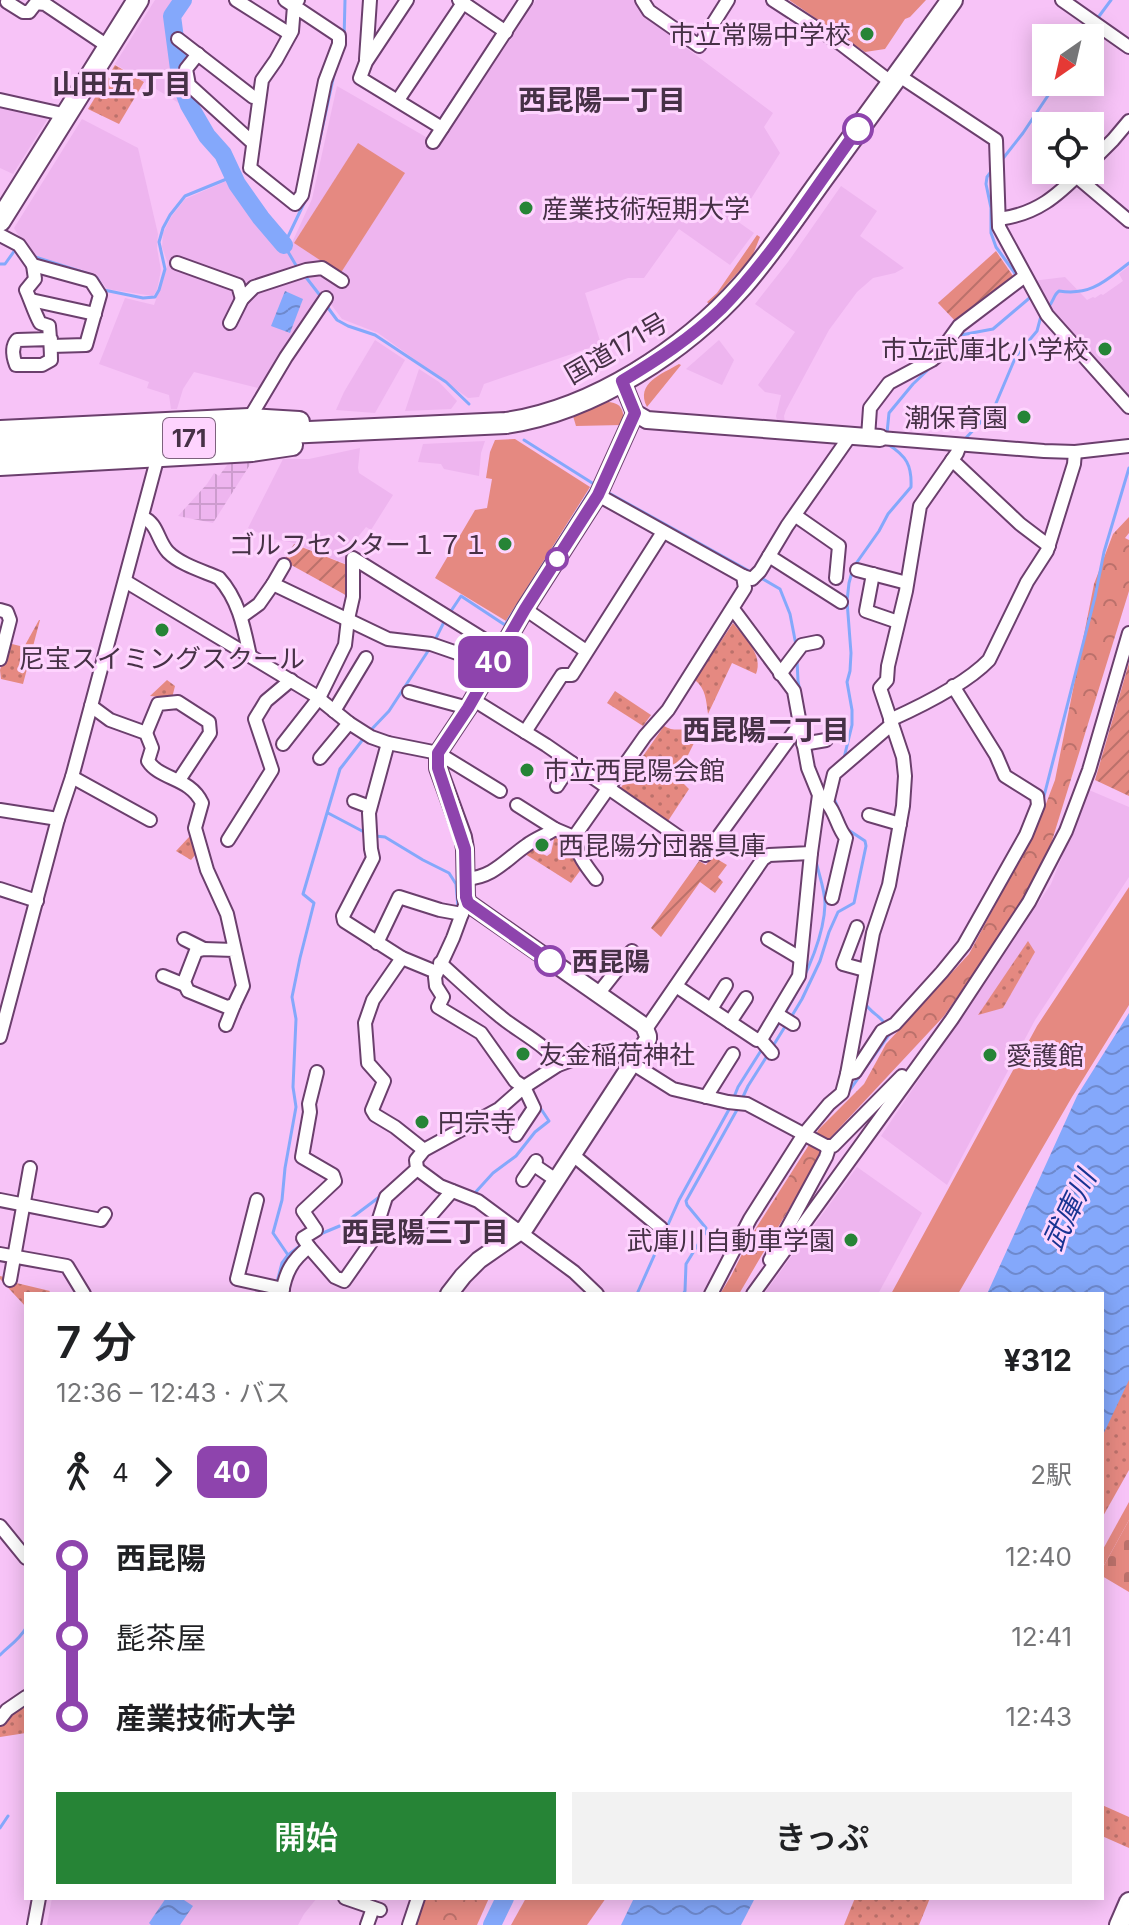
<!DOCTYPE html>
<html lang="ja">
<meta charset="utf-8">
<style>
body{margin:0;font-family:Inter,"Noto Sans JP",sans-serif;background:#f2f2f2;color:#202124;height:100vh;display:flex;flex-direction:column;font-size:30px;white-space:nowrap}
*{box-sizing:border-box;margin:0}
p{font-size:26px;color:#757577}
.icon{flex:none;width:44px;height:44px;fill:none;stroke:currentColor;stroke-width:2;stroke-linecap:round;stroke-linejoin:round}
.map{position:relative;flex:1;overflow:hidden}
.side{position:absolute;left:24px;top:1292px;width:1080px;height:608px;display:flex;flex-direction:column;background:#fff;border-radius:0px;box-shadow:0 4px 20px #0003}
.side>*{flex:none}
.badge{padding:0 16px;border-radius:12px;font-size:28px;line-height:52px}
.needle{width:52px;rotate:214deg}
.fabs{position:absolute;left:1032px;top:24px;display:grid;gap:16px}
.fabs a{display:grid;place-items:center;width:72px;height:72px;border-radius:0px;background:#fff;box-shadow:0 4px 20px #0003;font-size:40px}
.map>.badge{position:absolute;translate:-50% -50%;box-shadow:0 0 0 4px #fff}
.legs{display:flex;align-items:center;gap:12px;height:88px;padding:0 32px;font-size:26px}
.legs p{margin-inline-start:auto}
.headline{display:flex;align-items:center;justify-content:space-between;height:136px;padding:0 32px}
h1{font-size:44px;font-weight:600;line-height:60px}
.button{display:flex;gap:16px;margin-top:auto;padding:16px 32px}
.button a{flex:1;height:92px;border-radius:0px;background:#268436;color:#fff;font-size:32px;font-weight:600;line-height:92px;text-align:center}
.button a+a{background:#f2f2f2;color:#202124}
ul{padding:0 32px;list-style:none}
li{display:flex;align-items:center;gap:28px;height:80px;font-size:30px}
li i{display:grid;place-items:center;width:12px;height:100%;margin:0 10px;background:currentColor}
li i::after{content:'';width:20px;height:20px;margin:-10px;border:6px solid;border-radius:50%;background:#fff}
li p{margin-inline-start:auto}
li:first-child i{background:linear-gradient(#0000 50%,currentColor 0)}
li:last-child i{background:linear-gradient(currentColor 50%,#0000 0)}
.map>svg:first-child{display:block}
</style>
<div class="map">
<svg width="1129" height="1925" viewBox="0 0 1129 1925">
<defs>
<pattern id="industrial-grid" width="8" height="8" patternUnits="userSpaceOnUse" patternTransform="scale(2)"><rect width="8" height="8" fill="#eeb5ef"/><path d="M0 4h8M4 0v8" fill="none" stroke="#cd9cce"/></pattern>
<pattern id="forest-crowns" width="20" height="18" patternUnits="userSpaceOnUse" patternTransform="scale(2)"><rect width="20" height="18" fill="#e58981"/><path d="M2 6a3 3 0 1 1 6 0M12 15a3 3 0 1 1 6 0" fill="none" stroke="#bb716b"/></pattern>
<pattern id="cemetery-stones" width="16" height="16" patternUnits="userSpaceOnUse" patternTransform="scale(2)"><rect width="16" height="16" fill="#e58981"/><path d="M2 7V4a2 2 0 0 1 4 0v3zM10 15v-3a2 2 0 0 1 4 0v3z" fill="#bb716b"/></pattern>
<pattern id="park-dots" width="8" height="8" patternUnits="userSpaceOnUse" patternTransform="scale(2)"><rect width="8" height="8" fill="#e58981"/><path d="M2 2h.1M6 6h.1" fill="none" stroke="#bb716b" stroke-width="1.8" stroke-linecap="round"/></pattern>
<pattern id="garden-furrows" width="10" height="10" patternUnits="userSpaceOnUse" patternTransform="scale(2)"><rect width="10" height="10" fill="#e58981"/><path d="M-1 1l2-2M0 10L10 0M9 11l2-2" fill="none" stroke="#bb716b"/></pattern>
<pattern id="water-waves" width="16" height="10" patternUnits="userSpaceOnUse" patternTransform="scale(2)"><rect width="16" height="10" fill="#84a8fb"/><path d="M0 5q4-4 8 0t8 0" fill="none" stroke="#6e89cd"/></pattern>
</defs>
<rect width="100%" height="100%" fill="#f7c3f7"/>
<g fill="#eeb5ef">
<polygon points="155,0 180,0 168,19 183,103 182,105 115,64"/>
<polygon points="536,0 637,0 649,20 773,113 764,127 780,153 737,221 754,233 730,265 679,229 644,278 628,278 585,293 601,344 484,384 479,397 468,398 378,333 342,319 324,295 262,389 194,372 183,389 177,409 171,409 169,395 147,388 149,382 99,364 125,298 154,305 168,264 162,247 163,233 171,217 185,199 231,179 283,251 291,245 312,199 337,86 440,145"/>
<polygon points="0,103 50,115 13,174 0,168"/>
<polygon points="82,119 138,148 158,234 157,248 161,270 157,290 153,296 107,289 97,276 92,273 36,257 28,251 14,228"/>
<polygon points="841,186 877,211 860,236 904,268 895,273 873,278 857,292 829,330 786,410 784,416 785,423 774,423 777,420 776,416 781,395 765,392 758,385 795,332 755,304 788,262"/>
<polygon points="1129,266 1129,405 1051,316 1032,281 1065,277 1087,300 1093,297 1095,298 1101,294 1103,295 1123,281 1119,274"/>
<polygon points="375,340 405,360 375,413 336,410 344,392"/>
<polygon points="719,340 734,360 722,385 686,369"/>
<polygon points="419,369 439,382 457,401 451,409 405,411"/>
<polygon points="485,441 481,453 479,476 444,469 441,464 418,462 423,444"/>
<polygon points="360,448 358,468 359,473 393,495 371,530 366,527 353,543 349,550 346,564 290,542 272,539 248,528 283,459 309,459"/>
<polygon points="1089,790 1129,807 1129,877 1035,1020 947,1185 881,1136 1051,884"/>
<polygon points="857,1167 922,1213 878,1294 764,1294"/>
<polygon points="52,1898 317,1898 304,1914 298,1925 47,1925"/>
</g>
<polygon fill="url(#industrial-grid)" points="253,460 213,523 178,516 207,484 214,473 219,476 230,461"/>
<g fill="#e58981">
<polygon points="789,0 926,0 910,17 905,19 885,49 865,52"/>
<polygon points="358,143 405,173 342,271 338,272 294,243"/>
<polygon points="757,235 760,237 752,257 709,304 707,302 717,293"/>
<path d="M679,364L681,365L647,407C635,383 662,374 679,364Z"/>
<path d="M608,402C623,403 625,413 622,425L576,426L573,416Z"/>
<polygon points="515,439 590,487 506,621 435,578 475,510 487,508 492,479 486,478 490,452 495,440"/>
<polygon points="1129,887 1129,1005 1072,1097 958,1294 891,1294 1037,1026"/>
<polygon points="1129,1502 1129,1520 1102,1569 1102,1551"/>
<polygon points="526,1898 606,1898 587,1925 511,1925"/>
</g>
<g fill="url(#forest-crowns)">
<polygon points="1129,517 1129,533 1125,538 1129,540 1129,591 1047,857 1027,896 944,1016 831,1137 739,1294 720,1294 731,1276 751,1236 819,1129 864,1084 886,1044 969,954 1038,825 1055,780 1094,584 1113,534"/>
<polygon points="425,1898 489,1898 477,1925 416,1925"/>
</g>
<polygon fill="url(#cemetery-stones)" points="1129,1520 1129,1592 1102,1576 1102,1569"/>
<g fill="url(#park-dots)">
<polygon points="115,65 144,82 119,124 88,109"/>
<polygon points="39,620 40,620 23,684 1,679 0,670 8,643 24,647"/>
<path d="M733,623C744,637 764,655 756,674L732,663L708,714C706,700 706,689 695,680Z"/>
<polygon points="167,680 175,686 172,698 150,696"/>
<polygon points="615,691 651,715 643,726 607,703"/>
<path d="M664,726C676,734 688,725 699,733L677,777L689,789L668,821L620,789Z"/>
<polygon points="555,835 569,838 582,868 571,883 522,852 534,844 535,850 547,856 551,853"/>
<polygon points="190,836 192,837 196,854 191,860 176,851"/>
<polygon points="1028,941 1035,952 1003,1008 978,1015"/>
<polygon points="0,1276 8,1278 8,1281 50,1291 48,1294 26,1294 26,1307 0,1279"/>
<polygon points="1129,1365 1129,1470 1102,1518 1102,1413"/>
<polygon points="26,1702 26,1733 0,1737 0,1724 10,1713"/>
<polygon points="1102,1805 1129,1817 1129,1848 1102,1836"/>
<polygon points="855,1898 930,1898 919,1925 844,1925"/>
</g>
<g fill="url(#garden-furrows)">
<polygon points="996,251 1015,279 958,324 938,303"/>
<polygon points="294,544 352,567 351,598 284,561"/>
<polygon points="1129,663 1129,796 1095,780"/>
<polygon points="712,856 727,865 718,877 723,882 715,893 700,882 661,937 651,928 699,861 706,865"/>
</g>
<g fill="url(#water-waves)">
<polygon points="285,291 303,299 290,333 271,326"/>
<polygon points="1129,1013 1129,1380 1102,1437 1102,1294 987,1294 1077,1096"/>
<polygon points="166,1898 181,1898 193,1906 180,1925 151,1925 149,1923"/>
<polygon points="634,1898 755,1898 741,1925 621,1925"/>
</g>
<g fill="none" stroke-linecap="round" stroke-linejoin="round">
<g stroke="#84a8fb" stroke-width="3">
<polyline points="1097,19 1111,0"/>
<polyline points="1083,38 1093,25"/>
<polyline points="344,40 345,0"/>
<polyline points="439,121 457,94"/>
<polyline points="1001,161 1023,133 1057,82"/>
<polyline points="993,169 987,177 986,184 991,208 991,233 996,247 1017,276"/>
<polyline points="310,184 335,70"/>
<polyline points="32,256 92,275 97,278 104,290 143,298 155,297 159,290 165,269 159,242 163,228 170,215 185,196 234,176"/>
<polyline points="0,264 5,264 15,250"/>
<polyline points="297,267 284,245 306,199"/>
<polyline points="305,276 322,298"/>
<polyline points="326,305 337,320 348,326 375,335 446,382 469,404"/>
<path d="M1048,307C1054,302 1053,295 1059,291C1091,296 1105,281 1129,263"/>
<polyline points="956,340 961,335 993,329 1033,295"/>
<polyline points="887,433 889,413 913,384 932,366"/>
<polyline points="524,440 597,486"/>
<polyline points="964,440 994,408 1016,356 1037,331 1041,316"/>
<polyline points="607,492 751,572"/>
<path d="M855,565L879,531L888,514L911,487C912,465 906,456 889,445"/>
<polyline points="761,578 780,589 790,614 796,645"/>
<polyline points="449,614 461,596 505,625 594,485"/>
<polyline points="434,642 445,620"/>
<polyline points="797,660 798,681 809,740"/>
<polyline points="369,732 389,711 430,648"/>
<polyline points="844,758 852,725 852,710 847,682 850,671 851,653 847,601 849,583 852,572"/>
<polyline points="1043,800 1095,597 1104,552 1129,468"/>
<polyline points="328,813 364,832"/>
<polyline points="375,836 385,837 423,860 449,873 456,884 458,908"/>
<path d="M865,1003C870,1013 883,1017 886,1026"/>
<path d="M784,1015C802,984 824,941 825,904C825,890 819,875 816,861"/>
<polyline points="790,1019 802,999 820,961 829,932 838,912 854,903 866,846 865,841 847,829 833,796"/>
<polyline points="766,1042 780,1022"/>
<polyline points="773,1046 786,1025"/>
<polyline points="847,1094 891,1032"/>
<polyline points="734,1097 738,1087 762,1049"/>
<polyline points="741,1101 748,1086 767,1056"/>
<polyline points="780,1183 808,1139"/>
<polyline points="473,1195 493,1173 516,1156 535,1132 549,1121 539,1106"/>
<polyline points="318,1235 342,1225 382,1195"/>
<polyline points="288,1255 301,1245"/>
<polyline points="277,1282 282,1263 288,1255 273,1233 282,1200 285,1168 296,1107 293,1087 296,1019 292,997 300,958 314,903 303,894 340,769 364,738"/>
<polyline points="637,1294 679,1200 732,1104"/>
<polyline points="683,1294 685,1291 686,1264 705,1233 706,1228 687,1205 686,1201 738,1108"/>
<polyline points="717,1294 732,1266"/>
<path d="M0,1655C9,1646 19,1640 26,1628"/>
<polyline points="26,1683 26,1687"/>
<polyline points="0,1828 8,1816"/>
</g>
<g stroke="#84a8fb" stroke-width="18">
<polyline points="183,0 172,16 181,84 189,105 207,136 223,154 237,184 261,218 284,245"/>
<polyline points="492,1925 505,1898"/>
</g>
<g stroke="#6b3f6d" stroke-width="16">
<g id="minor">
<polyline points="236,0 290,34"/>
<polyline points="285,0 339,36 339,44 325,81 302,195 295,204 250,168 262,80 276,60 292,31 294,6 298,0"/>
<polyline points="407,0 366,62 360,78 442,128"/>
<polyline points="459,0 506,32"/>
<polyline points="642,0 649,11 699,46 728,0"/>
<polyline points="773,0 841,44 892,83"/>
<polyline points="1062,0 1129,47"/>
<polyline points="7,2 23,12 29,12 36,3 45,4 109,47"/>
<polyline points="178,39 253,97 259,97"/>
<polyline points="198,54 186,69 189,85 253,143"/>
<polyline points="366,59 370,0"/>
<polyline points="898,75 996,140 999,227 1047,315 1129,407"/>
<polyline points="0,100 67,115"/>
<polyline points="398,100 463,3"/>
<polyline points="433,142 526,0"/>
<polyline points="1090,163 1113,140 1129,121"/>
<polyline points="1077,177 1129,221"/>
<path d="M999,219C1037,214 1057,196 1083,170"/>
<polyline points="0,235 19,245 33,265 91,281 100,295 86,345 51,346"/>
<polyline points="177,263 238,285 242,299"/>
<path d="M33,265L35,279L26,290C31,301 34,312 40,323L49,326C50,337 51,348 51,360L42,365H16C13,357 11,347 17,340L51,339"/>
<polyline points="31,300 95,314"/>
<polyline points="230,323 242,299 254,287 306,270 322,268 342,281"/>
<polyline points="249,419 286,357 326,298"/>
<polyline points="868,437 870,408 889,383 932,360 938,355 959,326 1025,276"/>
<polyline points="880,438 1044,451 1075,452 1129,446"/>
<polyline points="952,460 1020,524 1049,546"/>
<polyline points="796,516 839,546 836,578"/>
<path d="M142,517C158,523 157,540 168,552C181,565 203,571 219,578C239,600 244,628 250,656"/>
<polyline points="769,556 841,602"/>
<polyline points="857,570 907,583"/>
<polyline points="873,574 866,611 898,622"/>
<polyline points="743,576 752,579 760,571 787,526 850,436"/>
<polyline points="125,581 313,694 349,723 371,737 388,743 438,753 500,791"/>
<polyline points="273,584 284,565"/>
<polyline points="525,609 586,651"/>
<polyline points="0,610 7,612 10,620 0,659"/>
<polyline points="241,617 259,604 273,584 388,639 431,644 460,654 488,670"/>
<polyline points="780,674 802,645 817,642"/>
<polyline points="409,692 468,708"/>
<polyline points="472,699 546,745 705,855 800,724"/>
<path d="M91,706L110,720L146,733L152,748L148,761C160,780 190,777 202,803L195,828L207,870L227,914L243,986L234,1005L227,1007L188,991L184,982L196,951L204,949L234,950"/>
<polyline points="334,711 366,658"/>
<path d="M890,720C921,706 966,684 989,660L1027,582L1047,551L1074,464L1075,452"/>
<polyline points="525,732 562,675 572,675 663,532"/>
<polyline points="146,733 158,704 178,702 209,722 210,733 179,780"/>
<polyline points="388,743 369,813 371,849 373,858 343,916 344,921 402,958 436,972"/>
<polyline points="283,744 319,698 345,645 348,619 353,597 353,558 501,650"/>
<polyline points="803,744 826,740"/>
<polyline points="320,758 349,723"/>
<polyline points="72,777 150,820"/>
<polyline points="557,786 572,763"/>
<polyline points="354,801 370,807"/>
<path d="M517,805L555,829L574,837C576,853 586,866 596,879"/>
<polyline points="0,810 58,819"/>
<polyline points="869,815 900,824"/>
<polyline points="574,837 645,736 668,710 745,588 743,576 598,495"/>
<polyline points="228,840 272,770 255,719 266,701 291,680"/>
<path d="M466,879C494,877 505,860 527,845C535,839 546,835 555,829"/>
<polyline points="0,889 37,901"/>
<path d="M832,898L846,838C837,827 836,813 827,803L834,774L892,724"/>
<polyline points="467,900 453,938 435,977 436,986 443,997 438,1007 481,1033 515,1081 524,1087 534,1108 516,1135"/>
<polyline points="857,927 843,964 865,970"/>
<polyline points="184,939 204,949"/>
<polyline points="768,939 800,958"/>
<polyline points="377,943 399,897 440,910 462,914"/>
<polyline points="402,958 373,1000 365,1023 368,1063 384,1081 372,1110 375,1115 395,1127 424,1150"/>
<path d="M440,963C460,981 480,1000 501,1017C516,1030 552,1048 558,1065"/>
<polyline points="163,976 185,985"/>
<polyline points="676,986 757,1040 762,1038 799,976 811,853"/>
<polyline points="598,994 632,951"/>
<polyline points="711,1009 726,985"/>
<polyline points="777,1014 793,1024"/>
<polyline points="730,1022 746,998"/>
<polyline points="226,1025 234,1005"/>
<polyline points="646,1029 763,859 769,855 811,853 819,795 808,768 794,691 733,609"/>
<polyline points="0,1037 58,819 72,777 158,456"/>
<polyline points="760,1039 772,1053"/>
<polyline points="847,1074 855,1072 882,1031 895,1024 942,972 964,945 1026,835 1038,805 1037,796 1005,776 996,755 953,686"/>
<polyline points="706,1097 733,1054"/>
<polyline points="573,1155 661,1228"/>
<polyline points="534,1165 556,1180"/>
<polyline points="417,1169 440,1186 478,1201 574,1272 597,1294"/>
<polyline points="523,1180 536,1161"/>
<polyline points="0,1200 101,1220 105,1214"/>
<polyline points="257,1200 237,1279 283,1289"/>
<polyline points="425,1222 452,1191"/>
<polyline points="309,1247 303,1238 316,1230 303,1211 335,1181 333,1175 302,1157 310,1112 309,1104 317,1072"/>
<polyline points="0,1254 67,1266 84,1294"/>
<polyline points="770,1260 826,1157 828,1151 826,1146 833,1146 902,1076"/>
<polyline points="10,1280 30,1168"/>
<path d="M282,1294C285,1273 292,1260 309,1247L335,1277L344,1281L372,1241L386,1197L417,1169L416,1160L424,1150L499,1109L524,1087L558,1065L588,1054L619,1055L673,1089L728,1102L747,1104L826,1146"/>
<polyline points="711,1294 750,1219 804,1134 829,1104 842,1093 847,1074 873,933 889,885 903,806 905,776 903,757 880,688 887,680 888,666 906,591 920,506 957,453 960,445"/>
<polyline points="753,1294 952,1019 1029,902 1066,831 1089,770 1129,633"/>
<polyline points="0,1526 26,1558"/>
<polyline points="0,1719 7,1710 26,1697"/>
<polyline points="345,1898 380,1910"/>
<polyline points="34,1925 39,1898"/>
<polyline points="367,1925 373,1908"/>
<polyline points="409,1925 418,1898"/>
</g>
</g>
<g stroke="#6b3f6d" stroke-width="20">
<g id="tertiary">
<polyline points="622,381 635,413 647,420 880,438"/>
<polyline points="449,1294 463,1276 479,1260 525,1228 648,1039 648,1036 644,1026 468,903 466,897 465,849 463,837 438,768 438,753 468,708 525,609 598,495 635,413"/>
</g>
</g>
<g stroke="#6b3f6d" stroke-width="22">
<polyline id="secondary" points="1119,1925 1129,1902"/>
</g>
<g stroke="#6b3f6d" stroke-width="24">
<polyline id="primary" points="0,221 138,0"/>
</g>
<g stroke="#6b3f6d" stroke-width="24">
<g id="trunk">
<polyline points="0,431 249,419 299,422"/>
<path d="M0,446L506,423C594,410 685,350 743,285C775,248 802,206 831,167C871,112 912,56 952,0"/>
<polyline points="0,465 252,451 292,445"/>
</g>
</g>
<use href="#minor" stroke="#fff" stroke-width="12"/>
<use href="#tertiary" stroke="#fff" stroke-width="16"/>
<use href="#secondary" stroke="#fff" stroke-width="18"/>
<use href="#primary" stroke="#fff" stroke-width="20"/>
<use href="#trunk" stroke="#fff" stroke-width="20"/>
</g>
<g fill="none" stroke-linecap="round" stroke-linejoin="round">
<g stroke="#fff" stroke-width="18">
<path id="line-1" d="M550,961L468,903L466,897L465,849L438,768V753L468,708L525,609L598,495L635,413L622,381C657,360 691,338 721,309C773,256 814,189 858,129"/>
</g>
<use href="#line-1" stroke="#8e44ad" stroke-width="12"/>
</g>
<g fill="#268436" stroke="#fed4fe" stroke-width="3">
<circle cx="867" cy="34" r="8"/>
<circle cx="526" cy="208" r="8"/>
<circle cx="1105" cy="349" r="8"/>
<circle cx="1024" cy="417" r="8"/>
<circle cx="505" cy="544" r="8"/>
<circle cx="162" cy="630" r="8"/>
<circle cx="527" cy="770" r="8"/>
<circle cx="542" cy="845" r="8"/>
<circle cx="523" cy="1054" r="8"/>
<circle cx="990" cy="1055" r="8"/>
<circle cx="422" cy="1122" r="8"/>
<circle cx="851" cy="1240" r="8"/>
</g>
<g fill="#fff" stroke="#8e44ad" stroke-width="4">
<circle cx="858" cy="129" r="14"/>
<circle cx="557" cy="559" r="10"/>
<circle cx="550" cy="961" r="14"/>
</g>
<g text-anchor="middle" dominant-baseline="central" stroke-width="6" stroke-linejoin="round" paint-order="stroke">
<rect fill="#fed4fe" stroke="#7d627d" stroke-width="2" x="163" y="418" width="52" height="40" rx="6"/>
<g font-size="24" font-weight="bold" fill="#463146">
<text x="189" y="438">171</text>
</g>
<g font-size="26" fill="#463146" stroke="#fed4fe" text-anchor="start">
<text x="851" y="34" text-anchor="end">市立常陽中学校</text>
<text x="542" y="208">産業技術短期大学</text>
<text x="1089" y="349" text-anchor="end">市立武庫北小学校</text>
<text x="1008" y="417" text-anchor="end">潮保育園</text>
<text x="489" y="544" text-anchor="end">ゴルフセンター１７１</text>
<text x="162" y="658" text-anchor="middle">尼宝スイミングスクール</text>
<text x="543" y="770">市立西昆陽会館</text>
<text x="558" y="845">西昆陽分団器具庫</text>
<text x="539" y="1054">友金稲荷神社</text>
<text x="1006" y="1055">愛護館</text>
<text x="438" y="1122">円宗寺</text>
<text x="835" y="1240" text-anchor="end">武庫川自動車学園</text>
</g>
<g font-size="26" fill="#463146" stroke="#fed4fe">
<text transform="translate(616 348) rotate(-30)">国道171号</text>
</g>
<g font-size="26" font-weight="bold" fill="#463146" stroke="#fed4fe" text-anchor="start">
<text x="572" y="961">西昆陽</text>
</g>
<g font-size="28" font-weight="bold" fill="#463146" stroke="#fed4fe">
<text x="122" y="84">山田五丁目</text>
<text x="602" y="100">西昆陽一丁目</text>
<text x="766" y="730">西昆陽二丁目</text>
<text x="425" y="1232">西昆陽三丁目</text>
</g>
<g font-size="28" font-style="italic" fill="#183492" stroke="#fed4fe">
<text transform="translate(1069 1210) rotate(-64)">武庫川</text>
</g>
</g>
</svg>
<div class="fabs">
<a><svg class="needle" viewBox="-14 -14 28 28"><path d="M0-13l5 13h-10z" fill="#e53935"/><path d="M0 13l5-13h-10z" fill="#757577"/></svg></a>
<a><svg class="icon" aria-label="locate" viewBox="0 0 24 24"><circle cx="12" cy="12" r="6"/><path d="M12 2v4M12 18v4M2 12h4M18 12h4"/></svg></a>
</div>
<b class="badge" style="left:493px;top:662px;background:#8e44ad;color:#fff">40</b>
<section class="side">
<div class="headline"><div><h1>7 分</h1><p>12:36 – 12:43 · バス</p></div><b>¥312</b></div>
<div class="legs"><svg class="icon" aria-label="walk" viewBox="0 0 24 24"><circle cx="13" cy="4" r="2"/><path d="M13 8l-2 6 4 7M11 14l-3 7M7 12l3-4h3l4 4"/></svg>4<svg class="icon" aria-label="forward" viewBox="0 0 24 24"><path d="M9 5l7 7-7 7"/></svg><b class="badge" style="background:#8e44ad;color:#fff">40</b><p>2駅</p></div>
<ul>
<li><i style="color:#8e44ad"></i><b>西昆陽</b><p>12:40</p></li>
<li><i style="color:#8e44ad"></i><span>髭茶屋</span><p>12:41</p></li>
<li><i style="color:#8e44ad"></i><b>産業技術大学</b><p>12:43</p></li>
</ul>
<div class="button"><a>開始</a><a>きっぷ</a></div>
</section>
</div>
